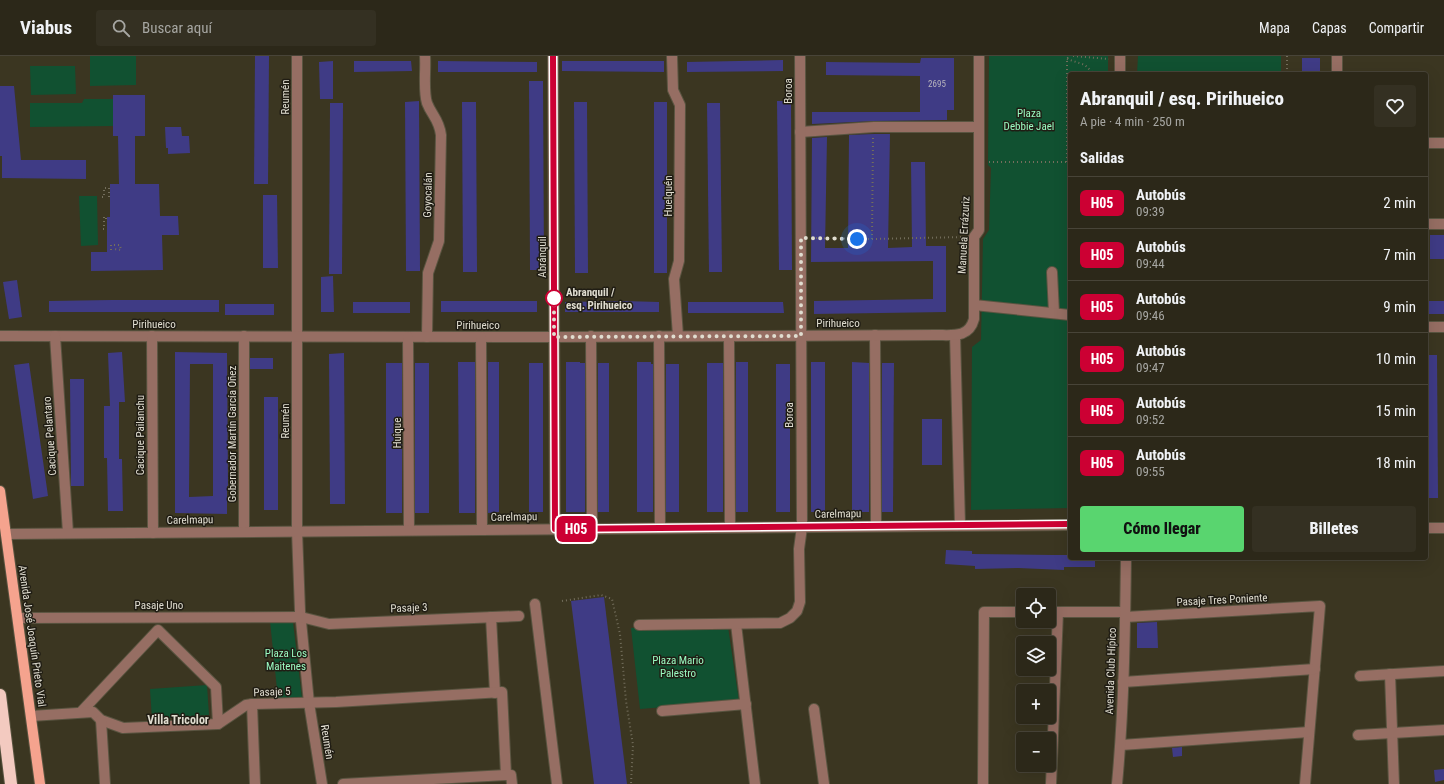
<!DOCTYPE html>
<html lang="es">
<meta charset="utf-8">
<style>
body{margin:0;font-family:"Roboto Condensed",sans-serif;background:#343022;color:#f1f3f6;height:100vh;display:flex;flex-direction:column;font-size:15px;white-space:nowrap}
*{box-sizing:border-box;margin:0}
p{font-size:13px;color:#a6a6a2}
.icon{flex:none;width:22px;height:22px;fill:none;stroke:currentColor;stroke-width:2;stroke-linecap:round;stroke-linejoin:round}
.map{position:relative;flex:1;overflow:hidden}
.side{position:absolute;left:1068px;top:16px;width:360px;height:488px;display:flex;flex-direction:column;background:#2c2819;border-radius:4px;box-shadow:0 4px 16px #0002,0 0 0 1px #484438}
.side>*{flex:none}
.badge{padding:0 8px;border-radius:6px;font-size:14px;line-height:26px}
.tools{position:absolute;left:1016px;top:532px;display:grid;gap:8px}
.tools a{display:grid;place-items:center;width:40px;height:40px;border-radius:4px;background:#2c2819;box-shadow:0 4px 16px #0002,0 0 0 1px #484438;font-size:20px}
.you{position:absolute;width:20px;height:20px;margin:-10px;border:3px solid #fff;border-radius:50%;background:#1a73e8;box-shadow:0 0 0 6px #1a73e833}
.map>.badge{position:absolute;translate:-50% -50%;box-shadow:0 0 0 2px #fff}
h2{padding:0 12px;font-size:15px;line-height:36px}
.round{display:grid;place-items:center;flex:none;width:42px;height:42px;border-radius:4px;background:#343022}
.headline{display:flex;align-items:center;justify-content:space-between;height:68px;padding:0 12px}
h1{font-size:19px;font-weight:800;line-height:30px}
.primary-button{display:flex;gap:8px;margin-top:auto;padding:8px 12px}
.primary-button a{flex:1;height:46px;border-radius:4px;background:#59d56f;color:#111;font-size:16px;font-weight:800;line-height:46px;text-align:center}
.primary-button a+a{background:#343022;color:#f1f3f6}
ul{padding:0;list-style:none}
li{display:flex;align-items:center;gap:12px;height:52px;padding:0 12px;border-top:1px solid #484438}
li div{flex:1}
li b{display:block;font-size:15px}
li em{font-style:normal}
li .badge{min-width:44px;font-weight:700;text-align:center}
header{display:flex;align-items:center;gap:24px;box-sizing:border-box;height:56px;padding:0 20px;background:#2c2819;border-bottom:1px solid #484438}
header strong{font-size:19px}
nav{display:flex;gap:22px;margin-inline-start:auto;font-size:14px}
.search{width:280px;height:36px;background:#343022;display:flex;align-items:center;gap:10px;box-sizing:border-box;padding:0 14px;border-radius:4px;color:#a6a6a2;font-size:15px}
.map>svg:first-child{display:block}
</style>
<header>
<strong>Viabus</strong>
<div class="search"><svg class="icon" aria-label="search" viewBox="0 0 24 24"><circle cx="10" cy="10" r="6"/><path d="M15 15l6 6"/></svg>Buscar aquí</div>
<nav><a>Mapa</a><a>Capas</a><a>Compartir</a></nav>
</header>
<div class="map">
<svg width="1444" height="728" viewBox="0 0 1444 728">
<rect width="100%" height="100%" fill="#3b3621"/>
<g fill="#115131">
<polygon points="90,0 136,0 136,29 90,30"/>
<polygon points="989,0 1108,0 1108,18 1070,18 1070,452 971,454 972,291 981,284 983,183 989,174 991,112 988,109"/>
<polygon points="1138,0 1281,0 1281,18 1137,18"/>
<polygon points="30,10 75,10 76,38 31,39"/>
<polygon points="84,43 113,43 113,70 30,71 30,47 82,47"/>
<polygon points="79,140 97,140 98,189 81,190"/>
<polygon points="270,565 293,566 302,642 278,643"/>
<polygon points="728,571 739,645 640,653 631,572"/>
<polygon points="207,629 209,659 152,663 150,633"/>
</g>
<g fill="#3f3b85" fill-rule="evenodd">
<polygon points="255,0 269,0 268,128 254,128"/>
<polygon points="921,2 954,2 954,54 947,54 947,64 874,65 812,68 812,56 920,56 920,20 826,19 826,6 920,7"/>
<rect x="1302" y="2" width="18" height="16"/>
<polygon points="783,4 783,15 687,16 687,6"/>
<polygon points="333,5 333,43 320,43 319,6"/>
<polygon points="354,5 411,5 412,15 354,16"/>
<polygon points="438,5 537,6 537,16 438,16"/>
<polygon points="562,5 664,5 664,16 562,15"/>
<polygon points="529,25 543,25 544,214 530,214"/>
<polygon points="0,30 14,30 21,104 86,104 86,123 2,122 2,100 0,100"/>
<polygon points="113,39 145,39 145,80 135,80 135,128 159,128 160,160 178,160 179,179 162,179 163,214 91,215 91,196 107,196 107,161 110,161 110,128 119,128 118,80 113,80"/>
<polygon points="419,45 420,215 406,215 405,46"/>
<polygon points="777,45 791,45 792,214 779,214"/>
<polygon points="462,46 476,46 477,216 463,216"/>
<polygon points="574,46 587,46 588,217 575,217"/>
<rect x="654" y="46" width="13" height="171"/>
<polygon points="330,47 343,47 342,218 329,218"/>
<polygon points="707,47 720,47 722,216 709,216"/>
<polygon points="165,71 181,71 182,80 189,80 190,97 168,98 168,92 166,92"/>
<polygon points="874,78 890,78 888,192 912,191 911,106 925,106 926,190 946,190 946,256 814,258 814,245 933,243 933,205 811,206 812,82 827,81 825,192 848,192 849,79"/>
<polygon points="263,139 277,139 278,212 263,212"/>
<rect x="1430" y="179" width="14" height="24"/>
<polygon points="333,220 334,256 321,256 321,221"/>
<polygon points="17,224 22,261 9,263 3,226"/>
<polygon points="111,244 219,244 219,256 49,256 49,245"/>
<rect x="441" y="245" width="96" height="11"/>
<polygon points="624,245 659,246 659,256 565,256 565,246"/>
<rect x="1426" y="245" width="18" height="13"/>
<rect x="353" y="246" width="57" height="11"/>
<polygon points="688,246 783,246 784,257 688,257"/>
<rect x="225" y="248" width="49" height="11"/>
<polygon points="122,296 125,346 119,346 119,403 122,403 123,455 108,455 107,402 104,402 104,350 110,350 108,297"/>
<path d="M175,296L227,297L228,430H227V458L175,457ZM190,308H213V440L189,441Z"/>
<polygon points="344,297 345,448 330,448 329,298"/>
<polygon points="1426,299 1437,299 1438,442 1426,442"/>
<rect x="250" y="302" width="23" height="11"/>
<polygon points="458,306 475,306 475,457 459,457"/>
<polygon points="488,306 499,306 499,456 488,457"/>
<polygon points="566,306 580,306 580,307 585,307 585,456 566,456"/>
<polygon points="637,306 651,306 651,308 653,308 653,456 637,456"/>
<rect x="736" y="306" width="12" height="150"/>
<rect x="811" y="306" width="14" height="150"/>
<polygon points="852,306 869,307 869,456 852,456"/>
<polygon points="29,307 48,440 33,443 14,309"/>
<rect x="386" y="307" width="16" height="150"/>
<rect x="415" y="307" width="14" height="150"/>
<rect x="529" y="307" width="14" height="149"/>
<rect x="598" y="307" width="11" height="149"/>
<rect x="707" y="307" width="16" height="149"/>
<polygon points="882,307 894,307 893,456 882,456"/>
<rect x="666" y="308" width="13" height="148"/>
<rect x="776" y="308" width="14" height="148"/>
<polygon points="70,323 84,323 84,430 71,430"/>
<rect x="264" y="341" width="14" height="113"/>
<rect x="922" y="363" width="20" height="46"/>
<polygon points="946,494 972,495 972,498 1053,499 1070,499 1070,502 1095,502 1095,511 1064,511 1064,514 1018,512 975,513 975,510 945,508"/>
<polygon points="604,541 627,728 594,728 571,545"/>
<polygon points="1157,566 1158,592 1137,592 1137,567"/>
<polygon points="1182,691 1182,700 1173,701 1172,692"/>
<polygon points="1444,713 1444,724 1435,726 1434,714"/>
</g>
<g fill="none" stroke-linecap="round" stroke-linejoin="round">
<g stroke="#595440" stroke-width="12">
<g id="minor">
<polyline points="297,0 297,475 300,555 309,647 322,728"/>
<path d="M425,0C426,14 423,35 427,47C432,60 439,63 441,79L439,185L428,217L427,281"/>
<polyline points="553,0 555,473"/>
<polyline points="672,0 673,34 680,49 679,205 674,223 678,280"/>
<polyline points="1337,0 1337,18"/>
<polyline points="1120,18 1120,0"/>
<polyline points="800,76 874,71 979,71"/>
<polyline points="1426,87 1444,87"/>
<polyline points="1426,168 1444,168"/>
<polyline points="1052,216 1054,257"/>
<polyline points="974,249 1070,259"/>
<polyline points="1426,271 1444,271"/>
<polyline points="875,279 876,470"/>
<polyline points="955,279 960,469"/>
<path d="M0,280L554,281L937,279C953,279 969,282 974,263V181L979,174V0"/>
<polyline points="55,280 68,477"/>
<polyline points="152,280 153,477"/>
<polyline points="244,280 244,476"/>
<polyline points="591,280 592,473"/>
<polyline points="659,280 660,472"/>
<polyline points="729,280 730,471"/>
<polyline points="408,281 409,474"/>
<polyline points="481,281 482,474"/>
<polyline points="1426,472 1444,472"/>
<polyline points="6,478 1070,469"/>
<polyline points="535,548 557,728"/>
<polyline points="1049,556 1125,556"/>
<polyline points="491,561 495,637"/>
<polyline points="1125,561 1320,550 1305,728"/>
<polyline points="18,562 301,561 329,568 519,560"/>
<polyline points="736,568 755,728"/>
<polyline points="639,569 780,567 790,562 797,555 800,546 799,493 802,471 800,0"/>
<polyline points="1390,618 1394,728"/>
<polyline points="1360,620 1444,615"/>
<polyline points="1123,626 1315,613"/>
<polyline points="252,648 255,728"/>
<polyline points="814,653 824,728"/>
<polyline points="662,655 746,648"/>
<polyline points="81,656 158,574 216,631 218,668"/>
<polyline points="31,660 93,656 101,664 123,672 218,668 246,649 252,648 336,646 502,636 506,719"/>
<polyline points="101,664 105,728"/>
<polyline points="1358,679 1444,674"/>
<polyline points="1121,689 1309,676"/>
<polyline points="343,728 506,719 511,719 512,728"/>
<polyline points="983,728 984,556 1023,556"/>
<polyline points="1051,728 1058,556"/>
<path d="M1117,728C1124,653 1125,577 1126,502"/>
</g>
</g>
<g stroke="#595440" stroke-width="12">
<polyline id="major" points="0,435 40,728"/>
</g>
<g stroke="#595440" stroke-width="14">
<polyline id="highway" points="0,639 11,728"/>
</g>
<g stroke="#736e5c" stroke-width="2" stroke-dasharray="1 3" stroke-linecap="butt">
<polyline points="1073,0 1109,3"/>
<polyline points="1287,0 1287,18"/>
<polyline points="1067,3 1085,9 1094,18"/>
<polyline points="989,106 1070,106"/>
<polyline points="1067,106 1067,3 1069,0"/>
<polyline points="102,141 104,141 104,132 109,132 109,142"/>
<polyline points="103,173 104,173 104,161 106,161 106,166"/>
<polyline points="812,182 872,183 963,181"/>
<polyline points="872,183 873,82"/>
<polyline points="111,194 111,189 120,189 121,194 114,193"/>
<polyline points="562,545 601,539 612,543 620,578 626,645 633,689 631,728"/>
</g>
<use href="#minor" stroke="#966e63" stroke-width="10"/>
<use href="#major" stroke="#f5a38e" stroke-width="10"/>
<use href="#highway" stroke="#f3cac0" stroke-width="12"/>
</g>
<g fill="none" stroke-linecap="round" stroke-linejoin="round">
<g stroke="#fff" stroke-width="9">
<polyline id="line" points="553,0 555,473 1070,468"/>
</g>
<use href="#line" stroke="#c03" stroke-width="6"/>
<polyline stroke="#e0ddd0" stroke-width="4" stroke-dasharray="0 7.2" points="554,242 554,281 801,280 801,182 857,183"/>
</g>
<circle fill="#fff" stroke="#c03" stroke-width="2" cx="554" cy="242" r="8"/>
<g text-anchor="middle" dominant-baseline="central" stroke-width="3" stroke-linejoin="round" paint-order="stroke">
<g font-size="9" fill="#b8b4bd">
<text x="937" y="28">2695</text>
</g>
<g font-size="11" fill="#e0ddd0" stroke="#201d14">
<text transform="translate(788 35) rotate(-90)">Boroa</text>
<text transform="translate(285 41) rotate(-90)">Reumén</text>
<text transform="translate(428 139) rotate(-89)">Goyocalán</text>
<text transform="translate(668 140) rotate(-90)">Huelquén</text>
<text transform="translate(964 179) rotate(-87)">Manuela Errázuriz</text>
<text transform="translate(542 201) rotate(-90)">Abránquil</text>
<text x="838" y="267">Pirihueico</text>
<text x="154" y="268">Pirihueico</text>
<text x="478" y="269">Pirihueico</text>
<text transform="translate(789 359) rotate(-90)">Boroa</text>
<text transform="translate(285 365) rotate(-90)">Reumén</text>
<text transform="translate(397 377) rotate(-90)">Huique</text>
<text transform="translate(232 378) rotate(-90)">Gobernador Martín García Oñez</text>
<text transform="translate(140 379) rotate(-90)">Cacique Pailanchu</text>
<text transform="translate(50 380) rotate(-94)">Cacique Pelantaro</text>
<text transform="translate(838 458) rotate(-1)">Carelmapu</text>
<text transform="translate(514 461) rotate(-1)">Carelmapu</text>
<text transform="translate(190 464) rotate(-1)">Carelmapu</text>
<text transform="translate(1222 544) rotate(-3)">Pasaje Tres Poniente</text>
<text x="159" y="549">Pasaje Uno</text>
<text transform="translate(409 552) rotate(-2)">Pasaje 3</text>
<text transform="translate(32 580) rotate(82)">Avenida José Joaquín Prieto Vial</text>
<text transform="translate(1111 615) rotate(-88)">Avenida Club Hípico</text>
<text transform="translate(272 636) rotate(-2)">Pasaje 5</text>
<text transform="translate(327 686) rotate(81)">Reumén</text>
</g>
<g font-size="11" fill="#9afac1" stroke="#201d14">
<text x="1029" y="57">Plaza<tspan x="1029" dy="13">Debbie Jael</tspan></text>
<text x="286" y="597">Plaza Los<tspan x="286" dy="13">Maitenes</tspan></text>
<text x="678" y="604">Plaza Mario<tspan x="678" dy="13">Palestro</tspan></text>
</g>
<g font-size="11" font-weight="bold" fill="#e0ddd0" stroke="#201d14" text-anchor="start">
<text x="566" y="236">Abranquil /<tspan x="566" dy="13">esq. Pirihueico</tspan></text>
</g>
<g font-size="12" font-weight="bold" fill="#e0ddd0" stroke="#201d14">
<text x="178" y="664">Villa Tricolor</text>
</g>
</g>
</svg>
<div class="tools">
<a><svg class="icon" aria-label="locate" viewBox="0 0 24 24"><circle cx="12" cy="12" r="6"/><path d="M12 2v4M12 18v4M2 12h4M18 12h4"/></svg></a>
<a><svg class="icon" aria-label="layers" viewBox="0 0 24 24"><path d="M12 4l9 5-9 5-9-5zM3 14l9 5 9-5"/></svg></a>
<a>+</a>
<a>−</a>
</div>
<div class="you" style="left:857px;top:183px"></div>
<b class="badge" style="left:576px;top:473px;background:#c03;color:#fff">H05</b>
<section class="side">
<div class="headline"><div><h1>Abranquil / esq. Pirihueico</h1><p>A pie · 4 min · 250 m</p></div><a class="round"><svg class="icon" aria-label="heart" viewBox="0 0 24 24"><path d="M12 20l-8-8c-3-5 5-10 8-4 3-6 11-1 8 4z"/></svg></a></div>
<h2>Salidas</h2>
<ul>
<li><span class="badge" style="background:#c03;color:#fff">H05</span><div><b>Autobús</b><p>09:39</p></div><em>2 min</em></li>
<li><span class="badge" style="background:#c03;color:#fff">H05</span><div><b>Autobús</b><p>09:44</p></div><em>7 min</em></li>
<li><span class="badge" style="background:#c03;color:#fff">H05</span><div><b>Autobús</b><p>09:46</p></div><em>9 min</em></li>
<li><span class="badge" style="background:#c03;color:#fff">H05</span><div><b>Autobús</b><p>09:47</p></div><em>10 min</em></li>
<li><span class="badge" style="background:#c03;color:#fff">H05</span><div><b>Autobús</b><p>09:52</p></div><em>15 min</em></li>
<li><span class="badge" style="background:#c03;color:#fff">H05</span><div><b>Autobús</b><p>09:55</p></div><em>18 min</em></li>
</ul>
<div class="primary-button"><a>Cómo llegar</a><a>Billetes</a></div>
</section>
</div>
